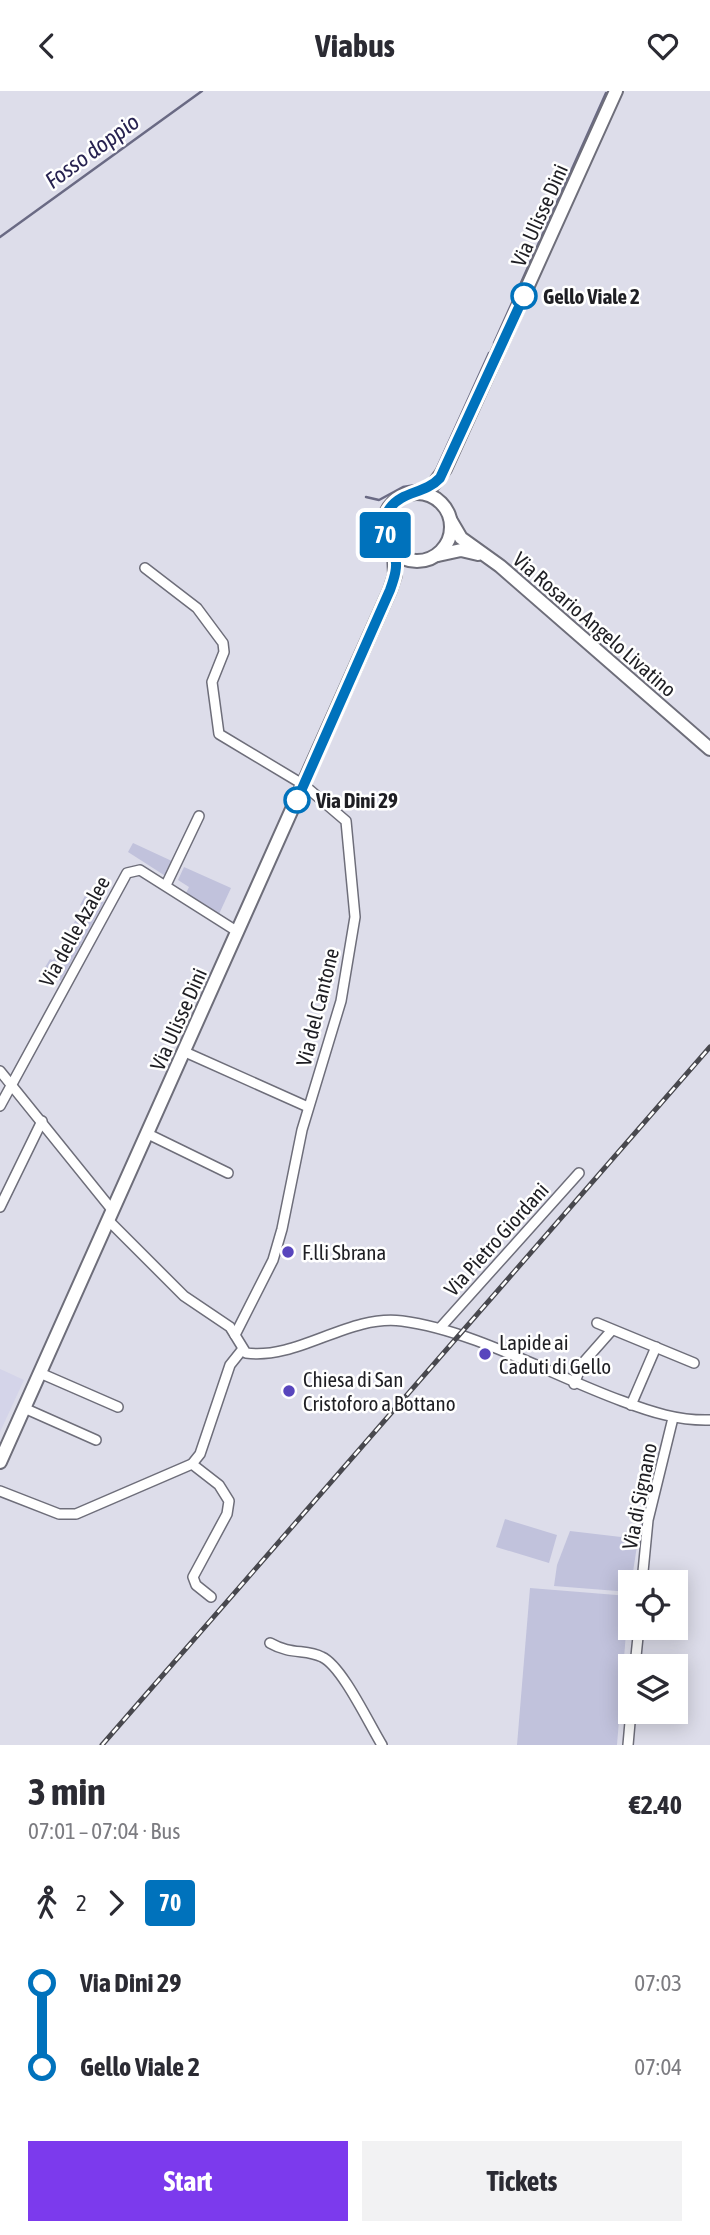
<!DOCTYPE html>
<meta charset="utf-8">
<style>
body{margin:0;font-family:"Asap Condensed",sans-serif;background:#f2f2f3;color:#2b2b33;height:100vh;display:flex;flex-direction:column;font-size:26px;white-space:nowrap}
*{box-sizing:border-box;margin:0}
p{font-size:23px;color:#7c7c81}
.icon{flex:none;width:38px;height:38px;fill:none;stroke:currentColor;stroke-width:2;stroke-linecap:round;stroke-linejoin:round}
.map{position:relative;height:1654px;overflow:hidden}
.details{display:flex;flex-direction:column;background:#fff;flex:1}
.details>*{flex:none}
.badge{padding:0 14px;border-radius:5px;font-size:24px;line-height:46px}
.tools{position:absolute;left:618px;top:1479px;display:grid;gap:14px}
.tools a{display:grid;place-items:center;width:70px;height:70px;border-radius:0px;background:#fff;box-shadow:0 4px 18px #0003;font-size:35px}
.map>.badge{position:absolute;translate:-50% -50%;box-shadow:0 0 0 4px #fff}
.legs{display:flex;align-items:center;gap:10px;height:77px;padding:0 28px;font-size:23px}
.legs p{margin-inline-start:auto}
.headline{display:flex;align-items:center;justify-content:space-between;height:119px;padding:0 28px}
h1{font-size:38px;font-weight:700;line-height:52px}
.button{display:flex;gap:14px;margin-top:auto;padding:14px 28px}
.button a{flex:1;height:80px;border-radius:0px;background:#7c3aed;color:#fff;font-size:28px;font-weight:700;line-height:80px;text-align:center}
.button a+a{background:#f2f2f3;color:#2b2b33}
ul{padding:0 28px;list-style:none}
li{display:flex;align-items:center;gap:24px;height:84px;font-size:26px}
li i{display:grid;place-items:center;width:10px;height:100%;margin:0 9px;background:currentColor}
li i::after{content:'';width:18px;height:18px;margin:-9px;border:5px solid;border-radius:50%;background:#fff}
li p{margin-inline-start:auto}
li:first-child i{background:linear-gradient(#0000 50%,currentColor 0)}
li:last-child i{background:linear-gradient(currentColor 50%,#0000 0)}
header{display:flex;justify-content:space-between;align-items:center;height:91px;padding:0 28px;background:#fff;font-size:32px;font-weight:700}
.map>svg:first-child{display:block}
</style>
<header><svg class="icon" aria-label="back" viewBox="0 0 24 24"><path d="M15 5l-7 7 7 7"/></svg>Viabus<svg class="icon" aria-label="heart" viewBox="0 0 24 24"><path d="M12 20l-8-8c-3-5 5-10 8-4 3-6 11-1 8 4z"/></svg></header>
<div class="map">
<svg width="710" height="1654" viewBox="0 0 710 1654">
<rect width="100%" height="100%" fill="#ddddea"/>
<polygon fill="#d4d4e9" points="0,1278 24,1289 0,1341"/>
<g fill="#c1c2dc">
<polygon points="133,752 174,771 167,786 128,761"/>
<polygon points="184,776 231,797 219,823 186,802 189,796 178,789"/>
<polygon points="86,803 104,811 61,890 44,878 50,868 53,869 83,816 80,814"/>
<polygon points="505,1428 557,1444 549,1472 496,1456"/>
<polygon points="570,1440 638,1448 630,1501 554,1495 557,1474"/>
<polygon points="530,1497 629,1505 617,1654 517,1654"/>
</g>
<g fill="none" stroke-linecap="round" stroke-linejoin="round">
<g stroke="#6a6a84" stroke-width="2.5">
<polyline points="0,146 202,0"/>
<polyline points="494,252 606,2"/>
<polyline points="436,379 489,262"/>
<polyline points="366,406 379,409 403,396 422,393"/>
</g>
<g stroke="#6e6e7a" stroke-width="12">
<g id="street">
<polyline points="145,477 197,517 223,552 224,561 212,591 219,643 304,694 346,730 355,826 341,910 302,1039 282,1138 273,1169 235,1244"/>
<polyline points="166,794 199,725"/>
<polyline points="185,961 308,1016"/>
<polyline points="0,980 113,1120"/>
<polyline points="0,1015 127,782 140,779 238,841"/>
<polyline points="148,1043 228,1082"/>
<polyline points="0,1116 42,1030"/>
<path d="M109,1130L184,1205L230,1236L246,1262C299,1269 348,1223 402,1230C473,1239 553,1285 622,1310C651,1321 679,1330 710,1329"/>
<polyline points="597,1232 694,1272"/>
<polyline points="440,1237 579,1082"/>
<polyline points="40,1282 118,1316"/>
<polyline points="574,1293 582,1273 612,1239"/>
<polyline points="631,1314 656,1256"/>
<polyline points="24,1317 96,1349"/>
<polyline points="192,1373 219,1394 229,1410 227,1423 193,1486 196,1494 211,1506"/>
<polyline points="0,1400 59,1423 76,1423 192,1373 200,1363 230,1274 242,1259"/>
<polyline points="642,1491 648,1429 673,1327"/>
<path d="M270,1552C291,1564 306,1558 322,1566C342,1575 369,1633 382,1654"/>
<polyline points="635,1575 639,1536"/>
<polyline points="628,1654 631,1620"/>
</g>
</g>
<g stroke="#6e6e7a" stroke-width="16">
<g id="secondary">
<polyline points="416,402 433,394 445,378 616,0"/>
<circle cx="417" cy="436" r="34"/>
<polyline points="451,430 461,447 500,475 710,658"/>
<polyline points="438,464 461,459 478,463"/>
<polyline points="0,1371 390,499 395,484 394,461"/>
</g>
</g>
<use href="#street" stroke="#fff" stroke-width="9"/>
<use href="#secondary" stroke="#fff" stroke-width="12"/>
<g stroke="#48484e" stroke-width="5">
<polyline id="rail" points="102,1654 710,956"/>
</g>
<use href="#rail" stroke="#fff" stroke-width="2.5" stroke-dasharray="8" stroke-linecap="butt"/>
</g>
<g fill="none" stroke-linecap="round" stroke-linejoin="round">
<g stroke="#fff" stroke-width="16">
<path id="line-1" d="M297,709L390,499C394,488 399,474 394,462C389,445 377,435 390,417C402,400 425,403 440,387L524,205"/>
</g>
<use href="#line-1" stroke="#0072bc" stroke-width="10"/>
</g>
<g fill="#fff" stroke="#0072bc" stroke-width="3.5">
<circle cx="524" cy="205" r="12"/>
<circle cx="297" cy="709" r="12"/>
</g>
<g fill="#5845bd" stroke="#fff" stroke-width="2.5">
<circle cx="288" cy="1161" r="7"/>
<circle cx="485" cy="1263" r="7"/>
<circle cx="289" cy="1300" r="7"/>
</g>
<g text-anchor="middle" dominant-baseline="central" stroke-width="5" stroke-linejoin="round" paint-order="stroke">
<g font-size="21" fill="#1e1e23" stroke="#fff">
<text transform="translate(539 124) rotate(-66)">Via Ulisse Dini</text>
<text transform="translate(595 533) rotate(41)">Via Rosario Angelo Livatino</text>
<text transform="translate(74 840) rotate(-61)">Via delle Azalee</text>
<text transform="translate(317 916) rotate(-76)">Via del Cantone</text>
<text transform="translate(178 928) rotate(-66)">Via Ulisse Dini</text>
<text transform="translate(496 1148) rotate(-48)">Via Pietro Giordani</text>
<text transform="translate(639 1405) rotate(-79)">Via di Signano</text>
</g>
<g font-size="21" font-weight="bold" fill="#1e1e23" stroke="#fff" text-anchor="start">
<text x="543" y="205">Gello Viale 2</text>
<text x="316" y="709">Via Dini 29</text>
</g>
<g font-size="21" fill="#1e1e23" stroke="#fff" text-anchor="start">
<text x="302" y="1161">F.lli Sbrana</text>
<text x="499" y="1251">Lapide ai<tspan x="499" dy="24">Caduti di Gello</tspan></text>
<text x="303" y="1288">Chiesa di San<tspan x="303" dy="24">Cristoforo a Bottano</tspan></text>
</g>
<g font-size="23" font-style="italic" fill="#272250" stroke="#fff">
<text transform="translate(92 60) rotate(-36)">Fosso doppio</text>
</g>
</g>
</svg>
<div class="tools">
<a><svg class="icon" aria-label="locate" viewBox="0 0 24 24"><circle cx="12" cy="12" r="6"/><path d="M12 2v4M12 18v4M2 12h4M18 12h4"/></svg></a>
<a><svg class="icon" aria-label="layers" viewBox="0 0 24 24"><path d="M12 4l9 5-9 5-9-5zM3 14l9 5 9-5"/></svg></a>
</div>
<b class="badge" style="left:385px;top:444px;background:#0072bc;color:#fff">70</b>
</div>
<section class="details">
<div class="headline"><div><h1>3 min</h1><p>07:01 – 07:04 · Bus</p></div><b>€2.40</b></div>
<div class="legs"><svg class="icon" aria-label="walk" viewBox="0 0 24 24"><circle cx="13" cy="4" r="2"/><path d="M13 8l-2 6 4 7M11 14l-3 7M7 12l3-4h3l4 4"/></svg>2<svg class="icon" aria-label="forward" viewBox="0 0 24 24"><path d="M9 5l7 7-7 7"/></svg><b class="badge" style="background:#0072bc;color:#fff">70</b></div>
<ul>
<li><i style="color:#0072bc"></i><b>Via Dini 29</b><p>07:03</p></li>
<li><i style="color:#0072bc"></i><b>Gello Viale 2</b><p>07:04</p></li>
</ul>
<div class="button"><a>Start</a><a>Tickets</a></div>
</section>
